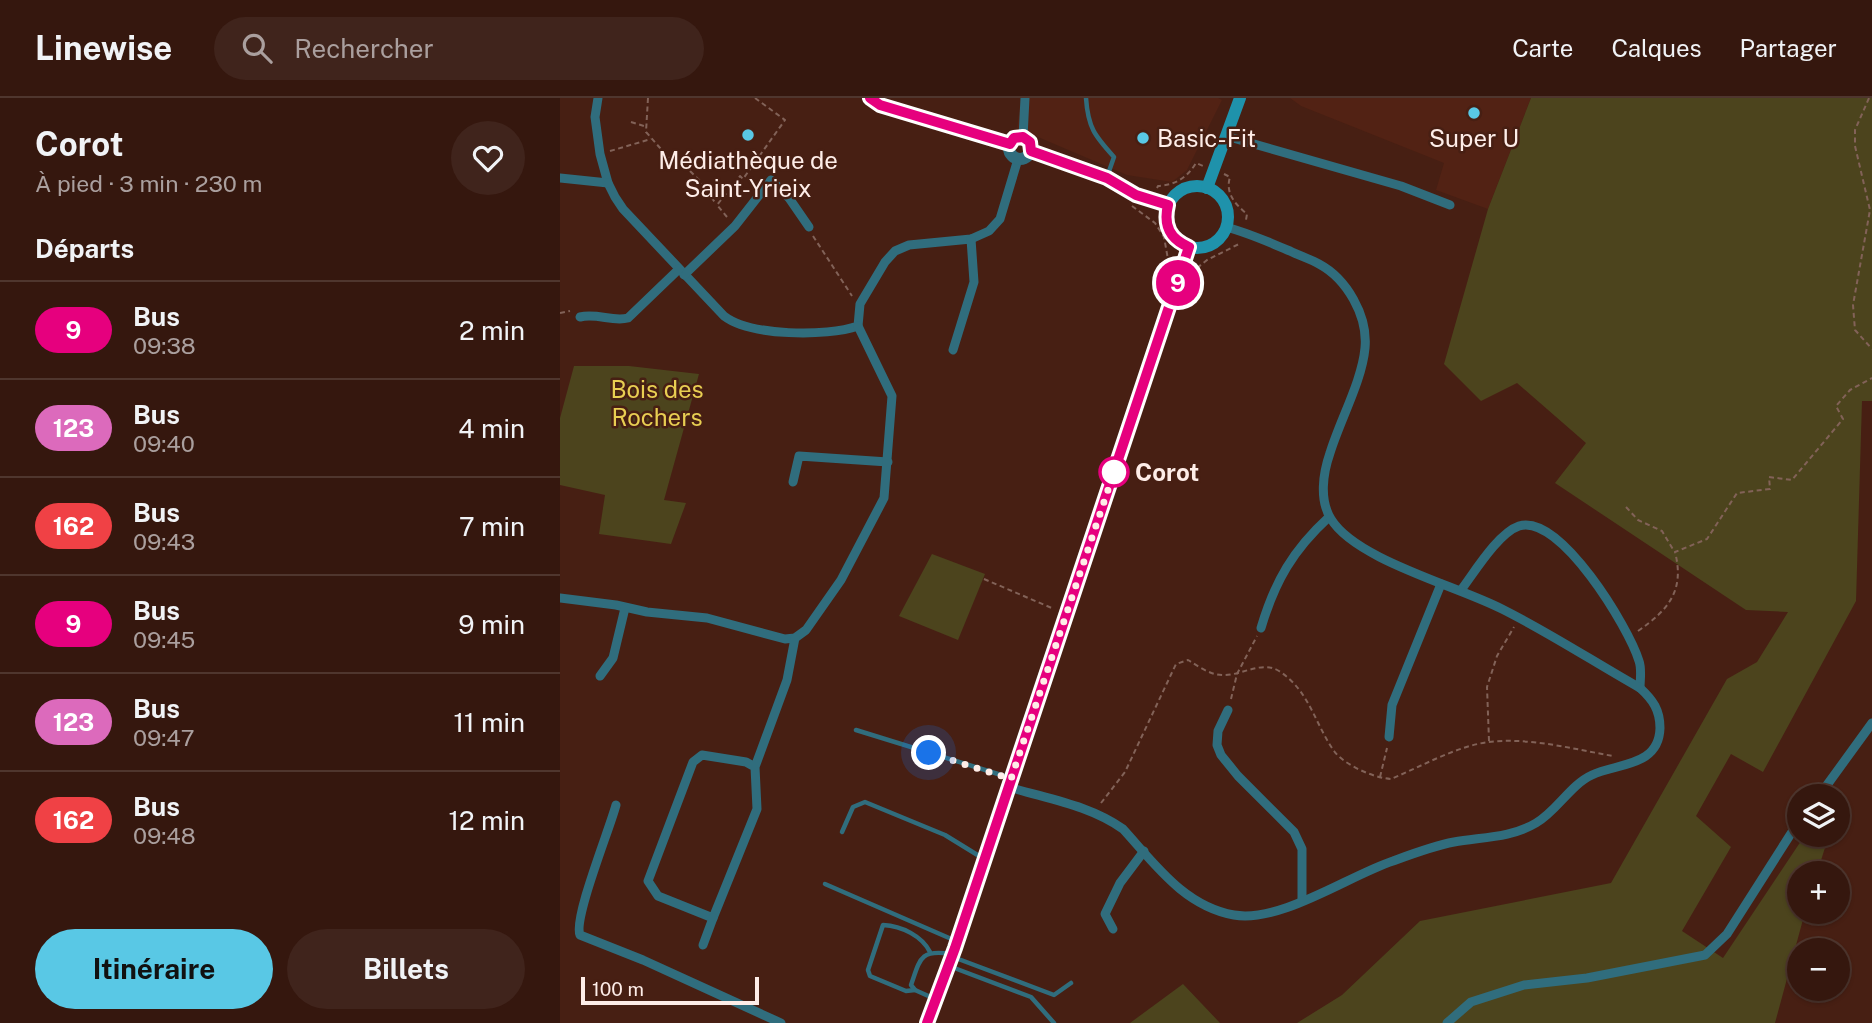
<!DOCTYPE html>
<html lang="fr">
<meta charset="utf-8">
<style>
body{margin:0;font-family:"Public Sans",sans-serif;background:#40241c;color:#f1f3f6;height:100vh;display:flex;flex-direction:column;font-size:26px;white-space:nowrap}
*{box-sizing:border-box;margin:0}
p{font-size:23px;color:#aa9f9e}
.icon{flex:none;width:38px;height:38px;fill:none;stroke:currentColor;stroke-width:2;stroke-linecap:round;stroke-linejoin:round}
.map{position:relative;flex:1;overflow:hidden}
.sheet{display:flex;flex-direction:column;background:#35170e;width:560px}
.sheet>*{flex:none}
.badge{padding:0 14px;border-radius:23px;font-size:24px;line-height:46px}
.tools{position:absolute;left:1227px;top:686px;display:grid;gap:14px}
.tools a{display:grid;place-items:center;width:63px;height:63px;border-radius:50%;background:#35170e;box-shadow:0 2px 5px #0004,0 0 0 2px #4f362e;font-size:35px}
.scale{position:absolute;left:21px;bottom:18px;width:178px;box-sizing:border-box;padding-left:7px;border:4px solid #feede8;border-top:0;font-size:19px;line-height:24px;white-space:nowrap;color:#feede8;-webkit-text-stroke:5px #471f13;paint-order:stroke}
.you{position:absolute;width:35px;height:35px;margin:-18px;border:5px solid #fff;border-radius:50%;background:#1a73e8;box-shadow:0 0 0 10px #1a73e833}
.map>.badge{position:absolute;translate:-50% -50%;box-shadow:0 0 0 4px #fff}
h2{padding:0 35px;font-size:26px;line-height:63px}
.round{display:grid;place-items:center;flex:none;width:74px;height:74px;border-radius:37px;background:#40241c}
.head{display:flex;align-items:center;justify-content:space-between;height:119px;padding:0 35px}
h1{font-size:33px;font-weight:700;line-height:52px}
.cta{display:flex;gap:14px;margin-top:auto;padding:14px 35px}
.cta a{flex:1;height:80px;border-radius:42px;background:#59c8e5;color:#111;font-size:28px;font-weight:700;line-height:80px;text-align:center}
.cta a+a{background:#40241c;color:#f1f3f6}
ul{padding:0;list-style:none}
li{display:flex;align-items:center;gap:21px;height:98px;padding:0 35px;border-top:2px solid #4f362e}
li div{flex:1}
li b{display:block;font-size:26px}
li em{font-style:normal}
li .badge{min-width:77px;font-weight:700;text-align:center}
header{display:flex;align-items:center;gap:42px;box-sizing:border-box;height:98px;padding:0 35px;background:#35170e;border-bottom:2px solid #4f362e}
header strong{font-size:33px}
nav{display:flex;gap:38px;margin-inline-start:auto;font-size:24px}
.search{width:490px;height:63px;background:#40241c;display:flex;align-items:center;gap:18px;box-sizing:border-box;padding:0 24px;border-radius:38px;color:#aa9f9e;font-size:26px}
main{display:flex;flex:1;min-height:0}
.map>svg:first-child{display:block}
</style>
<header>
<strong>Linewise</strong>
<div class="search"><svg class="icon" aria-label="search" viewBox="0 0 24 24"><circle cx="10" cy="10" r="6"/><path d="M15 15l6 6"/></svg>Rechercher</div>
<nav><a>Carte</a><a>Calques</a><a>Partager</a></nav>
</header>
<main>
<section class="sheet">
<div class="head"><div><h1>Corot</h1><p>À pied · 3 min · 230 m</p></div><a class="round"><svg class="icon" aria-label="heart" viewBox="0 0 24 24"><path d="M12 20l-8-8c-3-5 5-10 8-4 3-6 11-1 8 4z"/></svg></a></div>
<h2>Départs</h2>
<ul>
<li><span class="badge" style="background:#e6007e;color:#fff">9</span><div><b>Bus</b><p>09:38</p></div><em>2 min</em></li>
<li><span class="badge" style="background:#dc6abc;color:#fff">123</span><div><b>Bus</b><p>09:40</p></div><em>4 min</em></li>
<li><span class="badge" style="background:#f04145;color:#fff">162</span><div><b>Bus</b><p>09:43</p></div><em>7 min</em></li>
<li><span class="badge" style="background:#e6007e;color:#fff">9</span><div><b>Bus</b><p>09:45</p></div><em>9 min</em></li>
<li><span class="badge" style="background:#dc6abc;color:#fff">123</span><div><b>Bus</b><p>09:47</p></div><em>11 min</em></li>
<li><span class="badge" style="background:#f04145;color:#fff">162</span><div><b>Bus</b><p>09:48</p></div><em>12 min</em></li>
</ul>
<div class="cta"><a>Itinéraire</a><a>Billets</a></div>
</section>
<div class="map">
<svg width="1312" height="925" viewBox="0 0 1312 925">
<rect width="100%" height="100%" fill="#471f13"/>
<g fill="#522214">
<polygon points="461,0 658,0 662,2 627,72 612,84 567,77 457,30"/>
<polygon points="730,0 971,0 928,111 876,92 884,65 741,8"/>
</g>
<g fill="#4c441d">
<polygon points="971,0 1312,0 1312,303 1302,303 1296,503 1203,674 1171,656 1136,718 1171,749 1122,833 1163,860 1245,737 1269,737 1257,775 1239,775 1239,814 1245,814 1215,925 737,925 782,897 860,823 1051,785 1167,581 1197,564 1228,514 1186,512 995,385 1026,345 957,285 921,303 884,266 928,111"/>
<polygon points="14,268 69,268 139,276 104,402 126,405 111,446 39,436 45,397 0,387 0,320"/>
<polygon points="372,456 425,476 398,542 339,518"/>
<polygon points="623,886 660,925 570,925"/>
</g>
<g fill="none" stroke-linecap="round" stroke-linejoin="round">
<g stroke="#826258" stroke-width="2" stroke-dasharray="5 3.5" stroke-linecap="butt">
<polyline points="88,0 86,34 108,59 129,72 141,84 156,106"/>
<polyline points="1309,0 1295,32 1295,48 1310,112 1293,207 1295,232 1312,251"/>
<polyline points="71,24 84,28"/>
<polyline points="50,53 91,41"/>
<path d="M664,76L670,79C665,95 675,106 687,116L686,122"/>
<path d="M597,90L598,88C615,87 627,80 636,65L643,68"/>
<polyline points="572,108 595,125 604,139 609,167"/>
<polyline points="167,119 157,107 180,78 183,81 225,22 195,0"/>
<polyline points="253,138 292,198"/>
<polyline points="637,170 647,162 681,145"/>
<polyline points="0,215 10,213"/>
<polyline points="1066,409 1078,422 1102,433 1114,453"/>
<polyline points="424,481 494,511"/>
<path d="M1078,533C1108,512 1125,493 1115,454L1147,441L1177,395L1210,391L1209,379L1232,382L1283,321L1276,308L1290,292L1312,280"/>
<polyline points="671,601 677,576 697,538"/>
<polyline points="929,643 927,589 937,558 954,529"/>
<polyline points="820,679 827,650"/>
<path d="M541,705L565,674L616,566L628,562C638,568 650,577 662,577C682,578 701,562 719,573C749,592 755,626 774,653C784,667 814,680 831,681C862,668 895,649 928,644C969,639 1013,651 1053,658"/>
</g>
<g stroke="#306d7d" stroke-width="4.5">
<path d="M526,0C528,30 535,38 554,59L547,79"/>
<polyline points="296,632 451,680"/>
<polyline points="282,734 293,709 305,704 385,737 424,761"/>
<polyline points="265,786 396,843"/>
<polyline points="393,859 494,897 511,885"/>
<polyline points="389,868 471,899 494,925"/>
<path d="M355,892L346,893L310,878L308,872L323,827C342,828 362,838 370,854"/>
<path d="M375,901L355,892L351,887C360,861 360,851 391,856"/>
</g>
<g stroke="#306d7d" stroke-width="9">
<path d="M38,0L35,19L40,56L48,85L55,99L63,111L164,218C190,238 266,239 298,228L300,206L325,164L335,153L349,147L411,141L429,133L440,121L458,61"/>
<polyline points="666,38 841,88 890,107"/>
<polyline points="463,39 465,0"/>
<polyline points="0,80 48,85"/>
<polyline points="124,177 175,128 211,82 229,100 249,129"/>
<path d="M20,219C37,215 53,224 68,220L119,171"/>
<polyline points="393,252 414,184 411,141"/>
<polyline points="233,384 239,358 328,364"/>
<path d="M901,492C914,475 938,435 959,428C1000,415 1069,530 1079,563C1082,571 1080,582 1080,590"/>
<polyline points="0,500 56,507 87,514 147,520 225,541 235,540 246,532 281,482 324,400 332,298 298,228"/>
<path d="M701,530C715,483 733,452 769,419"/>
<polyline points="40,578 53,560 65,510"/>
<polyline points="668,612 658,633 657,647 661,657 678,678 734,734 742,751 742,803"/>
<polyline points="829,639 832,607 881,486"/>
<polyline points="195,669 186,664 142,657 133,664 88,783 98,798 153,820 197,711 195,669 227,582 235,540"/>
<path d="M449,689C488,701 529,707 563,731C595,766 624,808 674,817C721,825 788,778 833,763C852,756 873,748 894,744C921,739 951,740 976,725C997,713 1010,687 1032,677C1057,665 1099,669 1100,630C1100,612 1093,602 1080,590C1034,564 990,535 942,511C898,488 796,462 771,421C759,402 763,375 770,355C780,322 802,283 805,250C808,218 787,181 759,166C750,161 740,158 730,153C708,144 689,135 666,129"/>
<polyline points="1259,698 1312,625"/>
<path d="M56,707C50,730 13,821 20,837L83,862L221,925"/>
<polyline points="553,831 545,816 560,785 584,753"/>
<polyline points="143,847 153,820"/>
<polyline points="887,925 911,904 964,887 1027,880 1145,857 1167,836 1239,723"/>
</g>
<g stroke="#306d7d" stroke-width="12">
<polyline points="310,0 320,7 450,46"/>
<circle cx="460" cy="50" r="11"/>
<polyline points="471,53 547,80 576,97 608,107"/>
</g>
<g stroke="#1f92ab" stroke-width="12">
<circle cx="637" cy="119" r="31"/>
<polyline points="647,90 680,0"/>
<polyline points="367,925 395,850 629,149"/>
</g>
</g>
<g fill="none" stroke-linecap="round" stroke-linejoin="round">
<g stroke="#fff" stroke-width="16">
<path id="line" d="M310,0L320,7L450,46L454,40L463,39L470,44L471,53L547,80L576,97L608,107C603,128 610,141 629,149L395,850L367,925"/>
</g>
<use href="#line" stroke="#e6007e" stroke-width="10"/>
<polyline stroke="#feede8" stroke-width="7" stroke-dasharray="0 12.6" points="369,655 451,681 554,374"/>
</g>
<g fill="#59c8e5" stroke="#471f13" stroke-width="2.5">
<circle cx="914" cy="15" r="7"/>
<circle cx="188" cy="37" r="7"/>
<circle cx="583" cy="40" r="7"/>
</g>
<circle fill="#fff" stroke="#e6007e" stroke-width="3.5" cx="554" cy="374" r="14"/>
<g text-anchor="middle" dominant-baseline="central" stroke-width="5" stroke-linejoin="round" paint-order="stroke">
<g font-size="24" fill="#feede8" stroke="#471f13">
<text x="597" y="40" text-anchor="start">Basic-Fit</text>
<text x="914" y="40">Super U</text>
<text x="188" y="62">Médiathèque de<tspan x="188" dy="28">Saint-Yrieix</tspan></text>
</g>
<g font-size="24" fill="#e8ce52" stroke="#471f13">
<text x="97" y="291">Bois des<tspan x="97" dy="28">Rochers</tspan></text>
</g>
<g font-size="24" font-weight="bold" fill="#feede8" stroke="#471f13" text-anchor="start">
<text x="575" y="374">Corot</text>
</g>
</g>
</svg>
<div class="tools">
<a><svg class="icon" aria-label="layers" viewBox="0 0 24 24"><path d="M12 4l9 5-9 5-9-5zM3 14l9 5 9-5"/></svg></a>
<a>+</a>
<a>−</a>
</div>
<div class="scale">100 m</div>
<div class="you" style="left:369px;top:655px"></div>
<b class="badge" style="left:618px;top:185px;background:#e6007e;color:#fff">9</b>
</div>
</main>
